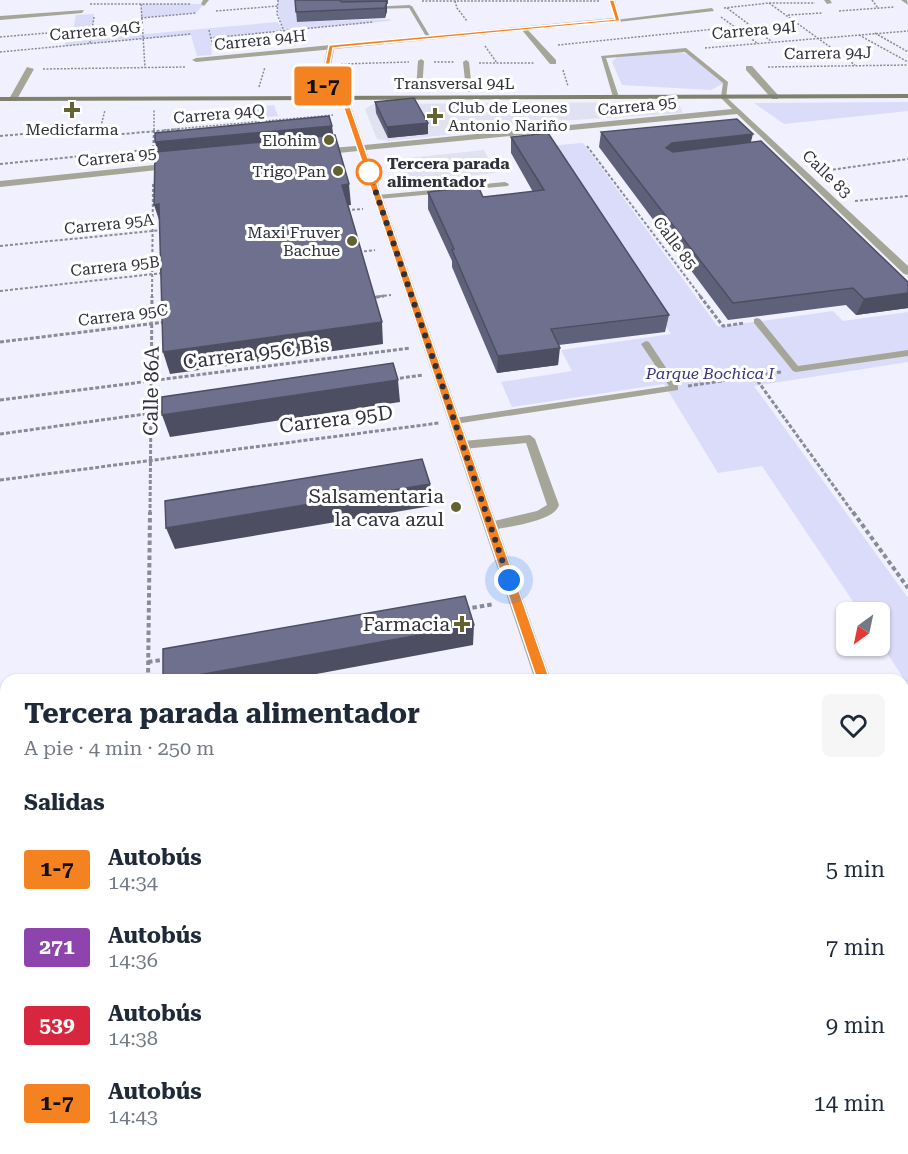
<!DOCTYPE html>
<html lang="es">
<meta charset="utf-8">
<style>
body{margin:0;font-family:"Roboto Serif",serif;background:#f6f6f7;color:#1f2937;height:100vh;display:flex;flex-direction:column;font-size:22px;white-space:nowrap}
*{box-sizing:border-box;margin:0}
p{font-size:20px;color:#747a83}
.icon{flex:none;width:33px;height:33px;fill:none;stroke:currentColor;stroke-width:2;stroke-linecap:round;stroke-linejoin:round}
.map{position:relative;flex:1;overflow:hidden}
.side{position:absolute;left:0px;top:674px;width:909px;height:482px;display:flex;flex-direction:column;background:#fff;border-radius:18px 18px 0 0;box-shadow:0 2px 4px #0004}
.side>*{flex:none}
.badge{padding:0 12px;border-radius:4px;font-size:21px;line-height:39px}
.needle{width:39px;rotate:213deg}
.buttons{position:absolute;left:836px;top:602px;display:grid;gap:12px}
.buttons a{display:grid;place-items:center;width:54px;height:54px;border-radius:9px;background:#fff;box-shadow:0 2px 4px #0004;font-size:30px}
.you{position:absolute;width:30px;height:30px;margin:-15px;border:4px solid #fff;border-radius:50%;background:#1a73e8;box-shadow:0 0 0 9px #1a73e833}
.map>.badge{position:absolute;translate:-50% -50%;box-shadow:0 0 0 3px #fff}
h2{padding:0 24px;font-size:22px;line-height:54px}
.round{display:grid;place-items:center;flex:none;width:63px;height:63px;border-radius:9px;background:#f6f6f7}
.overview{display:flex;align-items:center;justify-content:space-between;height:102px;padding:0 24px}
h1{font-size:28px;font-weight:700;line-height:45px}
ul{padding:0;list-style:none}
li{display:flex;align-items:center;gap:18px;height:78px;padding:0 24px}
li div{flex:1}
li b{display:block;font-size:22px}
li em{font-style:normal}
li .badge{min-width:66px;font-weight:700;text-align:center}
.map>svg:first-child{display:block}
</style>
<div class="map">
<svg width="908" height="1154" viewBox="0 0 908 1154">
<rect width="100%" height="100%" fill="#f0f0fe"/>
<g fill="#e1e2f1">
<polygon points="678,102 683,113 451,128 455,134 389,141 377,139 365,109 373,104"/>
<polygon points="484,150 496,173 408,182 398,159"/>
</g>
<g fill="#dadcfa">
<polygon points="278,0 295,0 298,22 391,19 390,21 210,38 212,55 197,56 191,35 65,46 64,32 73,30 76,15 94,14 91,39 277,22 283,29 278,12"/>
<polygon points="141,4 204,4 196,13 141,18"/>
<polygon points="670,51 688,54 724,83 711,90 622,85 612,62 617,57"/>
<polygon points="908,102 908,111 784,124 754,103"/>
<polygon points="274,105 278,116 231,121 228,110"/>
<polygon points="583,143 718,327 833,311 843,321 908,312 908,362 754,386 908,598 908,685 879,641 879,612 860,612 762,466 718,473 664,384 512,407 501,382 572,371 561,350 671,334 547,146"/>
</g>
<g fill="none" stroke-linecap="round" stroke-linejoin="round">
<g stroke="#8a8b98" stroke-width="1.5" stroke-dasharray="2 1.5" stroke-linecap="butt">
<polyline points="278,0 277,14 284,31"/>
<polyline points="872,0 878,8"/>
<polyline points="422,1 600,1"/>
<polyline points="455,1 457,8 467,21"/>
<polyline points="769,3 855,65"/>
<polyline points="90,4 191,4"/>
<polyline points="141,4 145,68"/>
<polyline points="724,8 769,3 815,3"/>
<polyline points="727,8 771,41"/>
<polyline points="216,11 278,6"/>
<polyline points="839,11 894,7"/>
<polyline points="788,15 822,13"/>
<polyline points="721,17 757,43"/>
<polyline points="141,18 196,13"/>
<polyline points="209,30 213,47"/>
<polyline points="875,33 908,52"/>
<polyline points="859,35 908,62"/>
<polyline points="0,37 59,32"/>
<polyline points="210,38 373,22"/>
<polyline points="90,43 94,17"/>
<polyline points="558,45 735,27"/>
<polyline points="485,46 497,63"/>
<polyline points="705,48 908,31"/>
<polyline points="0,52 191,34"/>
<polyline points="434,62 454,62"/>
<polyline points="479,63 535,63"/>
<polyline points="341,64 409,62"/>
<polyline points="768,67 908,65"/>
<polyline points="43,69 185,67"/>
<polyline points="563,70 568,86"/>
<polyline points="259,87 265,67"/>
<polyline points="66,130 101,127"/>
<polyline points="100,130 105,110"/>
<polyline points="154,130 154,110"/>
<polyline points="164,130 333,115"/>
</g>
<g stroke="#8a8b98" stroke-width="2" stroke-dasharray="3 2" stroke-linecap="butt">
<polyline points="101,129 99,136 181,129"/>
<polyline points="0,136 82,129"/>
<polyline points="587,146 701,297"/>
<polyline points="153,153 154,129"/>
<polyline points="0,164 155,149"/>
<polyline points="823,171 908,159"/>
<polyline points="855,201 908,196"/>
<polyline points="347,210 363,209"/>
<polyline points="0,246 163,230"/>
<polyline points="359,252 375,250"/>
<polyline points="0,291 163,273"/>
<polyline points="152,297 153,182"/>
<polyline points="374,297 391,295"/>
</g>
<g stroke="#8a8b98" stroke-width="3" stroke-dasharray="4 2" stroke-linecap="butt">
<polyline points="700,296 723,326 745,323"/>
<polyline points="370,298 384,296"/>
<polyline points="0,342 166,322"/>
<polyline points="754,376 854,514"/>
<polyline points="394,379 423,375"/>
<polyline points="688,386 781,372"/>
<polyline points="0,400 410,348"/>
<polyline points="0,434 167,411"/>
<polyline points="0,480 439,423"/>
<polyline points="150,514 152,296"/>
</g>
<g stroke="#8a8b98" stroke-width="4" stroke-dasharray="4.5 3" stroke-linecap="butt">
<polyline points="853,512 908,588"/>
<polyline points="465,609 494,604"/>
<polyline points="148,662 168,659"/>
<polyline points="148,680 150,512"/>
</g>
<g stroke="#8a8b98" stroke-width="5" stroke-dasharray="6 4.5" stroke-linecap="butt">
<polyline points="0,823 6,821"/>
<polyline points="903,891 908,890"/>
<polyline points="0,1022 6,1021"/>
</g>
<g fill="#a5a698" fill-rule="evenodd">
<polygon points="901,0 907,0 908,5"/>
<polygon points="410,5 412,8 372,9 369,7"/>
<polygon points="712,8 714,11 618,22 615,20"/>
<polygon points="686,48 728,82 726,98 721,97 723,83 685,52 606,58 619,97 616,99 613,97 601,56"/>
<polygon points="421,59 424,61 422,90 419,92 416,90 418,61"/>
<polygon points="466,60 469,62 472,90 469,92 466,90 463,62"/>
<polygon points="505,182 509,184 508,186 463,190 459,188 463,186"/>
<polygon points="443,189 447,191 446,193 378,199 374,197 378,195"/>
<polygon points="757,318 760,319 798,366 908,350 908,356 796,372 793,371 754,323 754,319"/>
<polygon points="646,341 649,342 678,386 678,390 455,424 450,421 455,418 669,386 641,344"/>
<path d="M530,435L535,439L559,505C554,522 506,527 490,530L486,529L484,526L486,523L537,511L547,505L526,443L463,449L458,445L463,441Z"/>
<polygon points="903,856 908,858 908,876 903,874"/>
</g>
<g fill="#a5a698" fill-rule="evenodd">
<polygon points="203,0 209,0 204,6 201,4"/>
<polygon points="824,0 830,0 832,3 827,4"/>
<polygon points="408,6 412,6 431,38 427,38"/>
<polygon points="84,10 82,13 0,20 0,16"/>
<polygon points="522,28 526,28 556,60 556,64 550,64 522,30"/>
<polygon points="331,45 334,49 196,62 192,60 196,58"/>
<polygon points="746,66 752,66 778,95 778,99 772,99 746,70"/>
<polygon points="27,67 34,69 16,101 10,101 9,99"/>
<polygon points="6,745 6,761 0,762 0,746"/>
<rect x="132" y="1149" width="24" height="5"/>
</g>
<g fill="#a5a698" fill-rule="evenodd">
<polygon points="609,0 615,0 620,21 334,49 325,98 321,100 317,98 328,45 614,18"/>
<polygon points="724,95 908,266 908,275 904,274 737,114 366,150 551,680 535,680 358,151 319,155 315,152 319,149 356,146 340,98 344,96 348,98 364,145 732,109 720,97"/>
<polygon points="173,163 176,164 176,168 0,187 0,181"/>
<polygon points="384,1149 424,1149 422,1154 382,1154"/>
<polygon points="692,1149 716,1149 718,1154 694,1154"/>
</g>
<polygon fill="#80816d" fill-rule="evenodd" points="908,94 908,98 0,101 0,97"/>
</g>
<g fill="#5f6079">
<polygon points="295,0 388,0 388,4 387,4 387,11 385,18 297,22"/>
<polygon points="375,102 428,123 428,134 388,138 376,113"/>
<polygon points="601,132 751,142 908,282 908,308 856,315 846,305 728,320 599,147"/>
<polygon points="511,137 669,315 665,332 559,345 558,365 497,373 452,267 452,261 428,209 428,192 483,197 533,192 511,153"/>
</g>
<g fill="#4e4e63">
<polygon points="387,1 387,11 385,18 385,8"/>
<polygon points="428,123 428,134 388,138 387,127"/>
<polygon points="332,126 335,146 161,163 155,142"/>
<polygon points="753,134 749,149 669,159 666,148 672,143"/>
<polygon points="349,184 351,205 344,206 342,185"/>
<polygon points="159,204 161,226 154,205"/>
<polygon points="908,293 908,308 856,315 864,299"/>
<polygon points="382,322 383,344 170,374 163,352"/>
<polygon points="560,348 558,365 497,373 498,356"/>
<polygon points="398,380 400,402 170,437 162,415"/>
<polygon points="430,484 431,506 175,549 166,528"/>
<polygon points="474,625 473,645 284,680 171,680"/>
<rect x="114" y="1149" width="10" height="5"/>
</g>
<g fill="#6f708d" stroke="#4e4e63" stroke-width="1.5">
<polygon points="295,0 339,0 342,2 387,1 385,8 296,12"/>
<polygon points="414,98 428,123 387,127 375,102"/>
<polygon points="329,116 332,126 155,142 155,133"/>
<polygon points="737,119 753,134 672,143 666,148 673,152 761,141 908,282 908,293 864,299 853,288 733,303 601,132"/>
<polygon points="548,133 669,315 551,329 560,348 498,356 452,250 454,249 428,192 478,186 483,197 544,190 511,137"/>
<polygon points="335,135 349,184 342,185 382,322 163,352 159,204 154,205 155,152"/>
<polygon points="393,363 398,380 162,415 162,397"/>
<polygon points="422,459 430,484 166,528 165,501"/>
<polygon points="465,596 474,625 171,680 163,680 163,649"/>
<polygon points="5,1094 6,1094 6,1149 114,1149 114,1154 0,1154 0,1139"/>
</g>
<polygon fill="#f58220" stroke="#fff" stroke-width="1.5" points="609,0 614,0 620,21 333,48 324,96 347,98 550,680 543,685 537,680 341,100 318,98 329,45 615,19"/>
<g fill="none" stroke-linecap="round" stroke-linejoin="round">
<polyline stroke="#2f303c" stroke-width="6" stroke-dasharray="0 10.8" points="369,172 509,580"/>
</g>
<g fill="#626330" stroke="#fff" stroke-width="2">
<path d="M69 101h6v6h6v6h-6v6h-6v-6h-6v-6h6z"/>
<path d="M432 107h6v6h6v6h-6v6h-6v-6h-6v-6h6z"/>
<circle cx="329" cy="140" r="6"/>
<circle cx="338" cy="171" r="6"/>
<circle cx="352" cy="241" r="6"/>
<circle cx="456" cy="507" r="6"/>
<path d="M459 615h6v6h6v6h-6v6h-6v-6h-6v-6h6z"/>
</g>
<circle fill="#fff" stroke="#f58220" stroke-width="3" cx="369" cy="172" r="12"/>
<g text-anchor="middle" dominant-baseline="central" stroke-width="6" stroke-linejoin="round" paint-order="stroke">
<g font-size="16" fill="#2f303c" stroke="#fff">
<text transform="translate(754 30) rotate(-5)">Carrera 94I</text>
<text transform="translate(95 31) rotate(-5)">Carrera 94G</text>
<text transform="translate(260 40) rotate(-6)">Carrera 94H</text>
<text transform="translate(828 53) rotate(-1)">Carrera 94J</text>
<text x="454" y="83">Transversal 94L</text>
<text transform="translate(637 106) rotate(-6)">Carrera 95</text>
<text transform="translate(219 114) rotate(-5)">Carrera 94Q</text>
<text transform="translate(117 157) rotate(-6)">Carrera 95</text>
<text transform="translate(827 174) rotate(44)">Calle 83</text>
<text transform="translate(109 224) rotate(-6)">Carrera 95A</text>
<text transform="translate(675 243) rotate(53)">Calle 85</text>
<text transform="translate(115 266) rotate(-6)">Carrera 95B</text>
<text transform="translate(123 315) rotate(-7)">Carrera 95C</text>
</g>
<g font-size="16" fill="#2f303c" stroke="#fff" text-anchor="end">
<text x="448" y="107" text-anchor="start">Club de Leones<tspan x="448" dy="18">Antonio Nariño</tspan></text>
<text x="72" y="129" text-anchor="middle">Medicfarma</text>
<text x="317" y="140">Elohim</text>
<text x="326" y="171">Trigo Pan</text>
<text x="340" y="232">Maxi Fruver<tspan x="340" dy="18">Bachue</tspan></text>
</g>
<g font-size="16" font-weight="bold" fill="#2f303c" stroke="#fff" text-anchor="start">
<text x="387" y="163">Tercera parada<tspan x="387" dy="18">alimentador</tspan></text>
</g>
<g font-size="16" font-style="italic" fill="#3b347e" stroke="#fff">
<text x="710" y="373">Parque Bochica I</text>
</g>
<g font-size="20" fill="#2f303c" stroke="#fff">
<text transform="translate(256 353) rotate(-7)">Carrera 95C Bis</text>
<text transform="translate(151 391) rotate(-89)">Calle 86A</text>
<text transform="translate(336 419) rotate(-7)">Carrera 95D</text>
</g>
<g font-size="20" fill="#2f303c" stroke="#fff" text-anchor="end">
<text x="444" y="496">Salsamentaria<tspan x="444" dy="23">la cava azul</tspan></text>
<text x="450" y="624">Farmacia</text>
</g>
</g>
</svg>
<div class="buttons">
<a><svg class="needle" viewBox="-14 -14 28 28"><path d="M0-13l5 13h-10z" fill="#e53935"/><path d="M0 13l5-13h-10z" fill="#747a83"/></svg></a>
</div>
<div class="you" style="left:509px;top:580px"></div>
<b class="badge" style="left:323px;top:86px;background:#f58220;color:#111">1-7</b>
<section class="side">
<div class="overview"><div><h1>Tercera parada alimentador</h1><p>A pie · 4 min · 250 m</p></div><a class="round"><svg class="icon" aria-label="heart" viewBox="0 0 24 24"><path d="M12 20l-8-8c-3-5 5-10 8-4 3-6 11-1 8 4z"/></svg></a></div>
<h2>Salidas</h2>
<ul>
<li><span class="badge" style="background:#f58220;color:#111">1-7</span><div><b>Autobús</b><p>14:34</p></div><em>5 min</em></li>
<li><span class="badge" style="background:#8e44ad;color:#fff">271</span><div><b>Autobús</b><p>14:36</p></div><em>7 min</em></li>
<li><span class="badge" style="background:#d7263d;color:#fff">539</span><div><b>Autobús</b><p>14:38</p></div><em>9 min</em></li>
<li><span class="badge" style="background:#f58220;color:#111">1-7</span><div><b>Autobús</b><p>14:43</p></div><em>14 min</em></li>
</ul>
</section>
</div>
